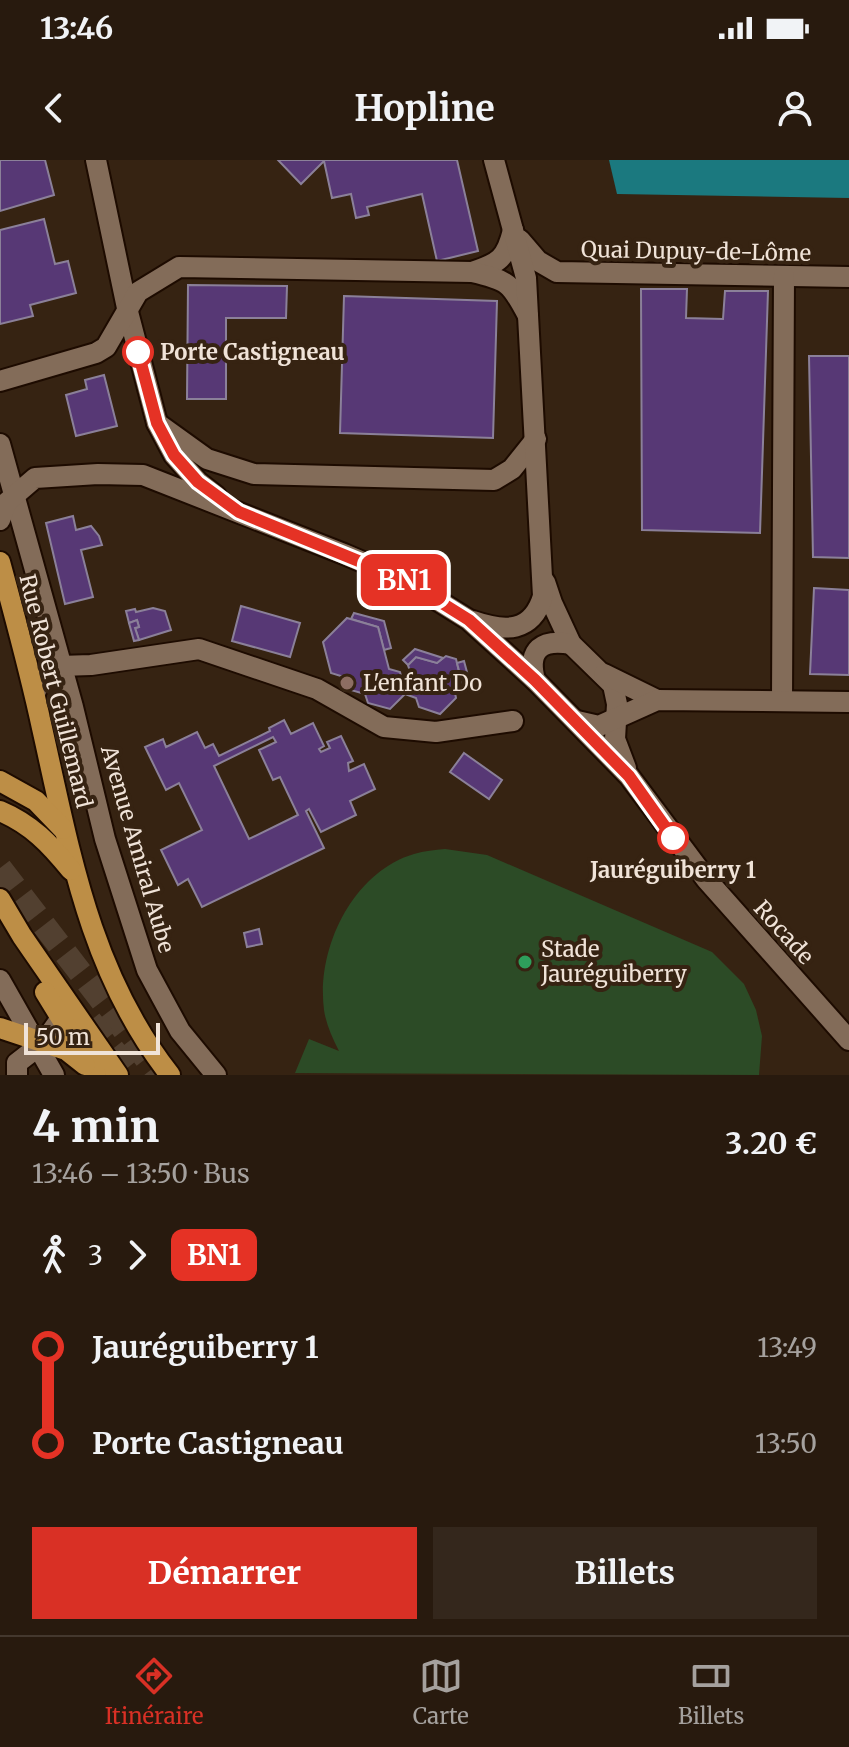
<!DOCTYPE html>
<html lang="fr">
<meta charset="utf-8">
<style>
body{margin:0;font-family:Merriweather,serif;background:#34271c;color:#f1f3f6;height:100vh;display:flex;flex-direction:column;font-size:30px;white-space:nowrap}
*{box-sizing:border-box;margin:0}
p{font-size:26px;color:#a5a19e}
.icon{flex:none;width:44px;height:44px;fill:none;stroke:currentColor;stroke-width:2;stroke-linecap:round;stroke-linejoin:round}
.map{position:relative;height:915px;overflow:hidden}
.sheet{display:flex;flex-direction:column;background:#281a0e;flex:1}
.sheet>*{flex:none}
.badge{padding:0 16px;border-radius:12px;font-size:28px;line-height:52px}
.scale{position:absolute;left:24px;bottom:20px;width:136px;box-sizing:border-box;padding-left:8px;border:4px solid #f0e3d8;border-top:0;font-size:22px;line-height:28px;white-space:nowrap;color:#f0e3d8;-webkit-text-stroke:6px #362312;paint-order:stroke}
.map>.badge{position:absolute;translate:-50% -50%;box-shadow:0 0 0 4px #fff}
.legs{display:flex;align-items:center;gap:12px;height:88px;padding:0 32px;font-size:26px}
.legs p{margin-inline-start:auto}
.headline{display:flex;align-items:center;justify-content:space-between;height:136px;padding:0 32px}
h1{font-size:44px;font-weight:700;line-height:60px}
.cta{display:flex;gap:16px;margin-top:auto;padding:16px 32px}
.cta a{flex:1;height:92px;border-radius:0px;background:#d93025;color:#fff;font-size:32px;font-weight:700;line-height:92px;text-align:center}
.cta a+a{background:#34271c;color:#f1f3f6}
ul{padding:0 32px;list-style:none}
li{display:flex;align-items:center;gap:28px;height:96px;font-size:30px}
li i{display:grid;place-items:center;width:12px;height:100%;margin:0 10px;background:currentColor}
li i::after{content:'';width:20px;height:20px;margin:-10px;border:6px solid;border-radius:50%;background:#281a0e}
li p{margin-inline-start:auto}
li:first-child i{background:linear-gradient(#0000 50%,currentColor 0)}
li:last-child i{background:linear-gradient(currentColor 50%,#0000 0)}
.status{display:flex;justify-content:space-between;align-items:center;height:56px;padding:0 40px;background:#281a0e;direction:ltr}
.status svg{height:22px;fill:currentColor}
header{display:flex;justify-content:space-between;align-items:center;height:104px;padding:0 32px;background:#281a0e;font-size:36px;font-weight:700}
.tab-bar{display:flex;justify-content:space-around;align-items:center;height:112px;border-top:2px solid #44382e;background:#281a0e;font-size:22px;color:#a5a19e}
.tab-bar a{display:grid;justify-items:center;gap:4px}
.tab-bar .selected{color:#d93025}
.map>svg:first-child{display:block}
</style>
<div class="status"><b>13:46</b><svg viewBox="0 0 49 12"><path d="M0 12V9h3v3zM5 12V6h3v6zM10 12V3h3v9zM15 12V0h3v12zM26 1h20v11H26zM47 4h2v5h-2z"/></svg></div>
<header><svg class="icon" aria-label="back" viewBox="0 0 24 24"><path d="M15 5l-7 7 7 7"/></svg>Hopline<svg class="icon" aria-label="person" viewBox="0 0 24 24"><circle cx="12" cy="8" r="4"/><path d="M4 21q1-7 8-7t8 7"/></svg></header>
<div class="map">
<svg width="849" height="915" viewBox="0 0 849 915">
<rect width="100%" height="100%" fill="#362312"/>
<path fill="#2c4b26" d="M445,689L487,695L712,792L744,824L756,850L762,876L759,915L295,913L309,879L339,891C332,877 326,864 324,850C316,788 353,712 414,694C424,691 435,690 445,689Z"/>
<polygon fill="#1b797f" points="609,0 849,0 849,38 617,34"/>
<g fill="#573875" stroke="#8b8099" stroke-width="2" fill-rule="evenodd">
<polygon points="0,0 45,0 54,35 0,51"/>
<polygon points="278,0 457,0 478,91 437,101 422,34 367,47 369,55 356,58 351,34 332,38 324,1 301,24"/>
<polygon points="44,59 55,104 68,101 76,133 30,145 33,156 0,164 0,70"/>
<polygon points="188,125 287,126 286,158 226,158 226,239 187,239"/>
<polygon points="641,129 687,129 686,158 723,159 725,131 768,131 760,373 642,370"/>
<polygon points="344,136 497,141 493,278 340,273"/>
<polygon points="809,196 849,196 849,398 813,397"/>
<polygon points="104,215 117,266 76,276 66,235 87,229 85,220"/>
<polygon points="73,356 76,370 91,366 99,376 102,385 81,390 93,437 65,444 46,363"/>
<polygon points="814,428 849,430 849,515 810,514"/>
<polygon points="241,446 300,463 290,497 232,481"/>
<polygon points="153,448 165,451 171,470 139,480 135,468 139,467 137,460 129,463 126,451 135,449 136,452"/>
<polygon points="354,453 384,461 391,488 384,490 378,467 351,459"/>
<polygon points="347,458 378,467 389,509 400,512 403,523 411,515 408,505 416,497 437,503 446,496 456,499 461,520 454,528 456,538 440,554 419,547 416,538 405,534 390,549 368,543 365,534 344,528 341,516 331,513 323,482"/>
<polygon points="137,460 139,467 135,468 139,480 134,481 129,463"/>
<polygon points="415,489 443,498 437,503 416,497 408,505 403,500"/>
<polygon points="464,501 468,516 462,522 457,503"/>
<path d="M284,560L291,574L313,563L324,586L319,589L321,592L330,588L327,582L341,576L353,601L348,603L349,611L364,604L375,629L350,641L356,655L321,672L309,649L306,651L324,688L202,747L188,719L178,725L161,690L202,670L179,623L166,630L145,587L163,579L166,587L197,572L205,588L213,584L219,596L270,571L269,568ZM273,577L276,582L259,590L273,620L280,617L298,655L249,679L214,606Z"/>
<polygon points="464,593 502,620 489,639 450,612"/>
<polygon points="259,769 262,784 247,787 244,773"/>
</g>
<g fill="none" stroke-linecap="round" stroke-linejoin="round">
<g stroke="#524030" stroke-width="24" stroke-dasharray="24 12" stroke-linecap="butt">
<polyline points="0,708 159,915"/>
<polyline points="90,861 133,915"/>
</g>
<g stroke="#1d0b00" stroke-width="24">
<g id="minor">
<polyline points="96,0 127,148 157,263 174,295 198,322 216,336"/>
<polyline points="520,80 538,101 557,112 849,117"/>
<path d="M472,112C499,103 506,99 513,70"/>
<path d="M0,221L96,193L106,187L138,132L179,107L472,112C508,120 511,123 528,156"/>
<polyline points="157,263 207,299 254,314 494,320 512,309 536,279"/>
<polyline points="0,284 73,547 105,679 147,810 180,871 216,915"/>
<polyline points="0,360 7,342 35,318 98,314 143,315 344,394 405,420 469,460 535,520 629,616 706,719 849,880"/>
<polyline points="545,422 552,443 571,484 613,525 617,544 615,579 626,608"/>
<path d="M473,461C505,472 532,473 543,436L526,118L494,0"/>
<polyline points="604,514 657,540"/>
<path d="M535,520C527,489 542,479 571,484"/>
<polyline points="35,533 44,513 60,506 91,505 199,489 317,529 384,567 436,572 513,561"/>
<polyline points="782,540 784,116"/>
<polyline points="577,561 599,566 657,540 849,542"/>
<polyline points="0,820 54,915"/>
<polyline points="17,915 17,903 44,882 61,858"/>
</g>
</g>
<g stroke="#1d0b00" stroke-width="24">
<g id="major">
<path d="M0,402C15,457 30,512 42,568C70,692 90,813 170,915"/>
<polyline points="0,621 36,641 63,669"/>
<path d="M0,651C31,664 50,684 71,710"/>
<polyline points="0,739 22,776 118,915"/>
<polyline points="45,832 96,915"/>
<polyline points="0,868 66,890 85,905"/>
</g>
</g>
<use href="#minor" stroke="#836c59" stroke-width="20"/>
<use href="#major" stroke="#bd8e46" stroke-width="20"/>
</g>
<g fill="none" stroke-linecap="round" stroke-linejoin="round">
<g stroke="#fff" stroke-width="18">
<polyline id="line-1" points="138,192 157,263 174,295 198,322 239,352 405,420 469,460 535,520 629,616 673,678"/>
</g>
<use href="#line-1" stroke="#e53225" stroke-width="12"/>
</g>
<g fill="#fff" stroke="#e53225" stroke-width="4">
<circle cx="138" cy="192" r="14"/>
<circle cx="673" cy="678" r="14"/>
</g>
<circle fill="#8d6e63" stroke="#362312" stroke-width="3" cx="347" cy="523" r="8"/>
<circle fill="#2e9e5b" stroke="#362312" stroke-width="3" cx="525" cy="802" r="8"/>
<g text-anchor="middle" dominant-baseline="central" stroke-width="8" stroke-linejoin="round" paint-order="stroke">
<g font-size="22" fill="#f0e3d8" stroke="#362312">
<text transform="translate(696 91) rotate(1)">Quai Dupuy-de-Lôme</text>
<text transform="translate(56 531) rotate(76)">Rue Robert Guillemard</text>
<text transform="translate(138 689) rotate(74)">Avenue Amiral Aube</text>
<text transform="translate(784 772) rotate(48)">Rocade</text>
</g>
<g font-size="22" font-weight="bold" fill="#f0e3d8" stroke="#362312" text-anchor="start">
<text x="160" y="192">Porte Castigneau</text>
<text x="673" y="710" text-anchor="middle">Jauréguiberry 1</text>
</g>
<g font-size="22" fill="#f0e3d8" stroke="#362312" text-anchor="start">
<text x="363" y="523">L'enfant Do</text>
<text x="541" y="789">Stade<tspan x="541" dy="25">Jauréguiberry</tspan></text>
</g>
</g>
</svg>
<div class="scale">50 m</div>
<b class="badge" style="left:404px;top:420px;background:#e53225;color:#fff">BN1</b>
</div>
<section class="sheet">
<div class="headline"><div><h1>4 min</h1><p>13:46 – 13:50 · Bus</p></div><b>3.20 €</b></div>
<div class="legs"><svg class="icon" aria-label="walk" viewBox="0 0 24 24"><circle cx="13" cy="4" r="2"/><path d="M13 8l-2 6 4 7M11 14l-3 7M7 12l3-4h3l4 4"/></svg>3<svg class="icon" aria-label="forward" viewBox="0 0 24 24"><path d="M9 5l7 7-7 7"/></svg><b class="badge" style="background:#e53225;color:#fff">BN1</b></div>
<ul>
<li><i style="color:#e53225"></i><b>Jauréguiberry 1</b><p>13:49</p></li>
<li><i style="color:#e53225"></i><b>Porte Castigneau</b><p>13:50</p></li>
</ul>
<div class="cta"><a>Démarrer</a><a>Billets</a></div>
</section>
<nav class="tab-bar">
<a class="selected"><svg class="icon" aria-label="directions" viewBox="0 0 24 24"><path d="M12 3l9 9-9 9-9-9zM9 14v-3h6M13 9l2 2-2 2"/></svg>Itinéraire</a>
<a><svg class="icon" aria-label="map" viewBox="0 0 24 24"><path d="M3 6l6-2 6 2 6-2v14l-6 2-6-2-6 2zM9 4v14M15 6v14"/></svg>Carte</a>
<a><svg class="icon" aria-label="tickets" viewBox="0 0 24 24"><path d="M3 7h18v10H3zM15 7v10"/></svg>Billets</a>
</nav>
